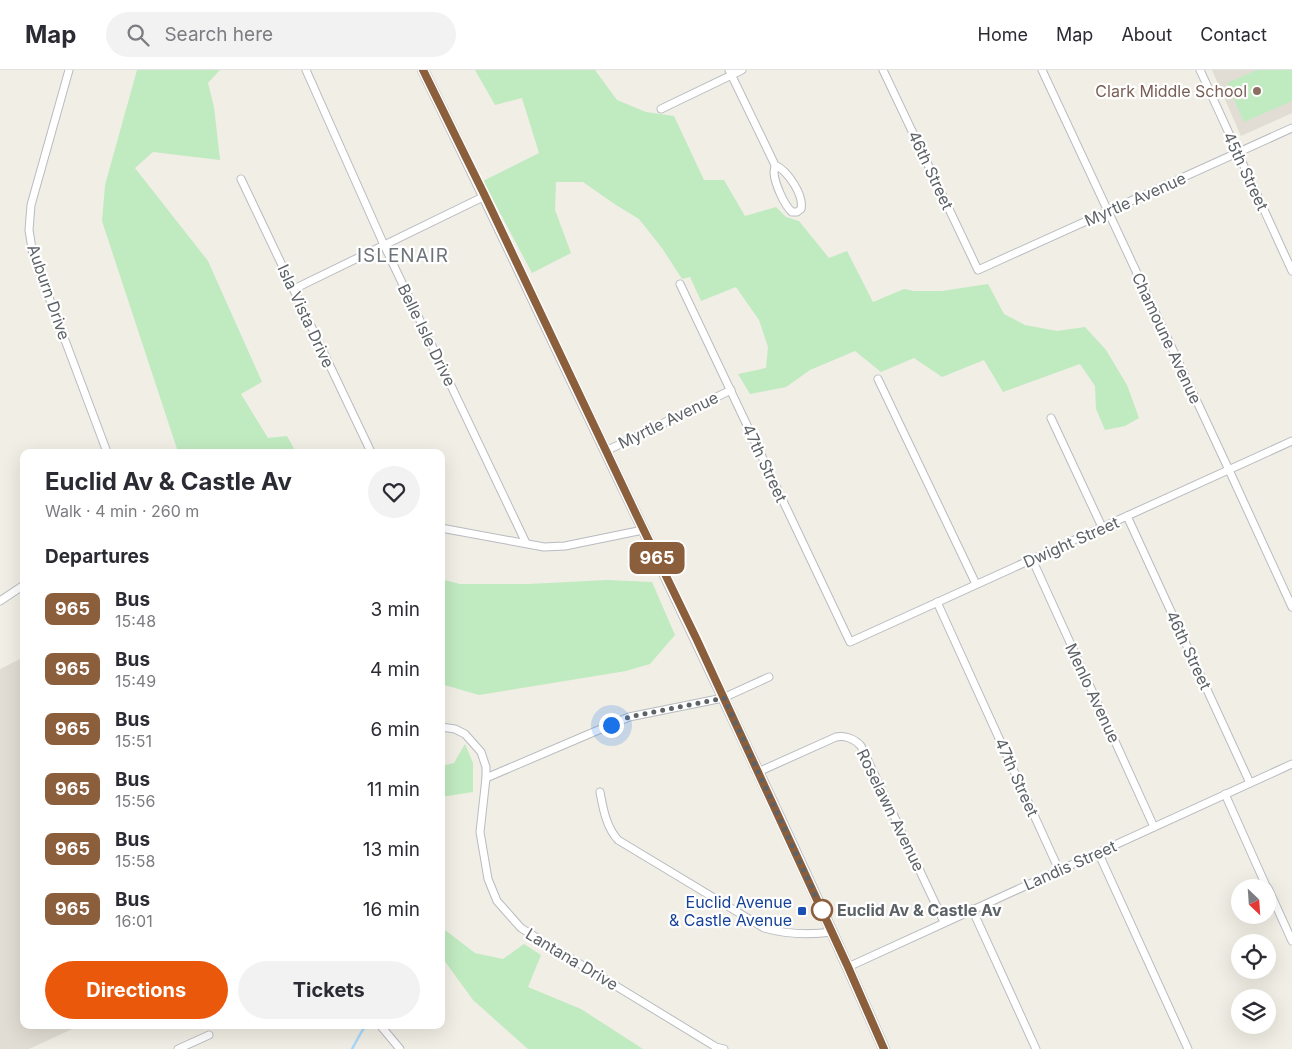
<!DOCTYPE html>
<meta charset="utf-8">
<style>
body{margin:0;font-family:Inter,sans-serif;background:#f2f2f3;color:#2b2b33;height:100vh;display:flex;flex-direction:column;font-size:19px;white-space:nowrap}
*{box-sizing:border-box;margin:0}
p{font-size:16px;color:#7c7c81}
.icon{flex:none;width:28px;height:28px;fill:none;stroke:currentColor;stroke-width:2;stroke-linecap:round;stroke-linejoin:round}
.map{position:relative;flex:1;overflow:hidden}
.sheet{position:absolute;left:20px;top:379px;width:425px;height:580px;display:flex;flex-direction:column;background:#fff;border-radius:10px;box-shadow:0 5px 20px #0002}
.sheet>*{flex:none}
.badge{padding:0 10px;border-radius:8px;font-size:18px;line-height:32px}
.needle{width:32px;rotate:155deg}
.buttons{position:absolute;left:1231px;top:809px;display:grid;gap:10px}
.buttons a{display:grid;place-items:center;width:45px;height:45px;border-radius:50%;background:#fff;box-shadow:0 5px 20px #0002;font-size:25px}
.you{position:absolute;width:25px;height:25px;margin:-12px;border:4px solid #fff;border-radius:50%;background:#1a73e8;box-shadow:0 0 0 8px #1a73e833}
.map>.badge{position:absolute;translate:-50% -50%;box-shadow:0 0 0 2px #fff}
h2{padding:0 25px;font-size:19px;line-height:45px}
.round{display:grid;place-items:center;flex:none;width:52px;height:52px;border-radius:26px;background:#f2f2f3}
.head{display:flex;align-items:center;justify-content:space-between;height:85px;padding:0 25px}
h1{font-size:24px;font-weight:700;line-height:38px}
.action{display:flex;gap:10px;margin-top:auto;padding:10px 25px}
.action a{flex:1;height:58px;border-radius:30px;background:#ea580c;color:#fff;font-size:20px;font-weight:700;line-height:58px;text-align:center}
.action a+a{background:#f2f2f3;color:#2b2b33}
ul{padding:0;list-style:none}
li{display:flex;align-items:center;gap:15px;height:60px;padding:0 25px}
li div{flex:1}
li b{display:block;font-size:19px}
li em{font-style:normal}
li .badge{min-width:55px;font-weight:700;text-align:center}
header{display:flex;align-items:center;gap:30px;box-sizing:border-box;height:70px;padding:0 25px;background:#fff;border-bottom:1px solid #e1e1e2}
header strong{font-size:24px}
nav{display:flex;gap:28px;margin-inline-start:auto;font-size:18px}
.search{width:350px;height:45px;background:#f2f2f3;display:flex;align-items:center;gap:12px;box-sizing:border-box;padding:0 18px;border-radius:28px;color:#7c7c81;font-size:19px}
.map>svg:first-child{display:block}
</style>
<header>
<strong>Map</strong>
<div class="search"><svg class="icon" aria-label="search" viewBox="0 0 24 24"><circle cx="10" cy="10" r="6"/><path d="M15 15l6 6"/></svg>Search here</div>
<nav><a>Home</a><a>Map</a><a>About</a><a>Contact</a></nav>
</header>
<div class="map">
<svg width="1292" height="979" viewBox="0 0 1292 979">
<rect width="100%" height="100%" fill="#f1eee5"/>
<g fill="#e1ddd4">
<polygon points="1212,0 1292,0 1292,43 1241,66"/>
<polygon points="24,587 24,955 81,955 29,979 0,979 0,599"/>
</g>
<g fill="#c0eac0">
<polygon points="137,0 220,0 208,13 214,37 220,90 153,82 135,98 208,191 262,312 241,324 268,368 287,366 296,382 178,382 102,151 105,115"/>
<polygon points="475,0 595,0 617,30 646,42 674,46 704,110 724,110 745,146 776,137 786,147 799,151 829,188 847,181 873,232 904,219 914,221 942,221 988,214 1004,244 1025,255 1057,261 1085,257 1106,280 1127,315 1139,348 1125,356 1105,360 1096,339 1095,316 1080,294 1003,322 984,290 942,307 914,288 881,302 855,281 810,300 786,317 750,324 738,304 766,298 768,277 759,250 736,217 701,231 690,207 682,209 662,178 639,149 616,135 583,112 556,112 555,140 571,183 532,203 483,111 539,83 522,28 495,35"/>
<polygon points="1257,0 1292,0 1292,31 1244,52 1227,13"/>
<polygon points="441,509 460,514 528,514 607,510 652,512 675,565 650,594 626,601 479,625 441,614"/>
<polygon points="465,674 473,693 473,722 441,727 441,696 454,693"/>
<polygon points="441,846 445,860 475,883 503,889 524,874 541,885 528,917 581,939 643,979 528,979 473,930 441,886"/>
</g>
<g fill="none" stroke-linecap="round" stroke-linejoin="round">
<polyline stroke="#a7d9ff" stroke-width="2.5" points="352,979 362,961 367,955"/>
<g stroke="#b8bbc0" stroke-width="9">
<g id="street">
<polyline points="69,0 31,135 29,160 33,185 107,382"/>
<polyline points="306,0 384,175 526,473"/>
<path d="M729,0L775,95C788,101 804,125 801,139L797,142H792C784,135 775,114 774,103C774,101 775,97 775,95"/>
<polyline points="883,0 978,200 1292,58"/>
<polyline points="1042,0 1229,400 1292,537"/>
<polyline points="1200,0 1292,201"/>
<polyline points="661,39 742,0"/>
<polyline points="241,109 371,382"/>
<polyline points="680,214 850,572 1292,371"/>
<polyline points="294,219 485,126"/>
<polyline points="878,309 976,514"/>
<polyline points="1051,348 1102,457"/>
<polyline points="606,381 731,320"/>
<polyline points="1127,446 1250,713"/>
<polyline points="441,458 544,477 565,476 643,460"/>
<polyline points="1032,489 1154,757"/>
<polyline points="0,531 24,515"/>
<polyline points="937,532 1059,800"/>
<polyline points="441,657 455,659 465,664 481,682 486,697 486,708 480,762 488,809 497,831 521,858 716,977 724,979"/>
<path d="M758,702L836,667C845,665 855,669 861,676L944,852"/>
<polyline points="486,708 629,647 723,628 769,607"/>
<path d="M600,722C603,738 606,757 618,770L764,858C786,864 810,865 832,862"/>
<polyline points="1225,724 1267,818"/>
<polyline points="1098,782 1188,979"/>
<polyline points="1268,818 1292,871"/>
<polyline points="972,839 1036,979"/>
<polyline points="848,897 1292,694"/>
<polyline points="380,955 400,979"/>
<polyline points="178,979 209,965"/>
</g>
</g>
<g stroke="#b9bcc3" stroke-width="12">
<path id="secondary" d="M423,0C498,153 570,308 644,461C726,633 808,805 884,979"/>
</g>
<use href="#street" stroke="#fff" stroke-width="7"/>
<use href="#secondary" stroke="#fff" stroke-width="10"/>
</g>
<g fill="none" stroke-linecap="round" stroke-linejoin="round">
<g stroke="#fff" stroke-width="11">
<polyline id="line" points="423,0 485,126 636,444 697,570 848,897 884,979"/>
</g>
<use href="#line" stroke="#8b5e3c" stroke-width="8"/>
<polyline stroke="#5d6267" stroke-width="5" stroke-dasharray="0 9" points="611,655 629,647 724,628 824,844 822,840"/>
</g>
<circle fill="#8d6e63" stroke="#fff" stroke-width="2" cx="1257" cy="21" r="5"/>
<circle fill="#fff" stroke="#8b5e3c" stroke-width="2.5" cx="822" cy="840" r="10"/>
<rect fill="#1a4fb4" stroke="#fff" stroke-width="2" x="797" y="836" width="10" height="10" rx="2.5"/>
<g text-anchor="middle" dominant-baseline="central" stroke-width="4.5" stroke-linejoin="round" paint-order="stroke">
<g font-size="16" fill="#785e54" stroke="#fff" text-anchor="end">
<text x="1247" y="21">Clark Middle School</text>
</g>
<g font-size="16" fill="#5d6267" stroke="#fff">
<text transform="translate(931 100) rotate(65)">46th Street</text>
<text transform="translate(1246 101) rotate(65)">45th Street</text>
<text transform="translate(1135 129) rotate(-24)">Myrtle Avenue</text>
<text transform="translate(49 222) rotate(71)">Auburn Drive</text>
<text transform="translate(306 246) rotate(65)">Isla Vista Drive</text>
<text transform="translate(427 265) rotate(64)">Belle Isle Drive</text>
<text transform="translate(1167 268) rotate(65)">Chamoune Avenue</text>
<text transform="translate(668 350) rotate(-26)">Myrtle Avenue</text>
<text transform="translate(765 393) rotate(65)">47th Street</text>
<text transform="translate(1071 472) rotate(-24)">Dwight Street</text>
<text transform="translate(1189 580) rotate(65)">46th Street</text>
<text transform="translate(1093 623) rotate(65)">Menlo Avenue</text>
<text transform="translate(1017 707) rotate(66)">47th Street</text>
<text transform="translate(891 740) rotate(64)">Roselawn Avenue</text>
<text transform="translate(1070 795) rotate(-24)">Landis Street</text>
<text transform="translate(572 889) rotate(31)">Lantana Drive</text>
</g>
<g font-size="16" fill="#164399" stroke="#fff" text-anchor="end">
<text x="792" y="832">Euclid Avenue<tspan x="792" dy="18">&amp; Castle Avenue</tspan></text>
</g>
<g font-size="16" font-weight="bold" fill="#5d6267" stroke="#fff" text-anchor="start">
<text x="837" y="840">Euclid Av &amp; Castle Av</text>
</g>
<g font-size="19" letter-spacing="1" fill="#6e7479" stroke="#fff">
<text x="403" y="185">ISLENAIR</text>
</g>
</g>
</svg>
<div class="buttons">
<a><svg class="needle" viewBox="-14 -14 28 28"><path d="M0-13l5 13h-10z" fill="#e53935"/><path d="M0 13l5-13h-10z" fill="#7c7c81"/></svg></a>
<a><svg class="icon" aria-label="locate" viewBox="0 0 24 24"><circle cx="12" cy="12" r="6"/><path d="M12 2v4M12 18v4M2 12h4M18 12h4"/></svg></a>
<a><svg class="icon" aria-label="layers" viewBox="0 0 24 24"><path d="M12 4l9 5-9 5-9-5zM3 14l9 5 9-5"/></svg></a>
</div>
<div class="you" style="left:611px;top:655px"></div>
<b class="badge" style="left:657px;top:488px;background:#8b5e3c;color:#fff">965</b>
<section class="sheet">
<div class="head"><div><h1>Euclid Av &amp; Castle Av</h1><p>Walk · 4 min · 260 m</p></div><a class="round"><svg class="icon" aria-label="heart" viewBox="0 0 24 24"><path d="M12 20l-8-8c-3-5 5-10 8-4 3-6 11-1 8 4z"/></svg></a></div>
<h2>Departures</h2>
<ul>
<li><span class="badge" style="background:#8b5e3c;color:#fff">965</span><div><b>Bus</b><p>15:48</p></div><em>3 min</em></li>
<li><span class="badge" style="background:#8b5e3c;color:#fff">965</span><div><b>Bus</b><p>15:49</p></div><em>4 min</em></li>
<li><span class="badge" style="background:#8b5e3c;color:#fff">965</span><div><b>Bus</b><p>15:51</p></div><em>6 min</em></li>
<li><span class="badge" style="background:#8b5e3c;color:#fff">965</span><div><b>Bus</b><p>15:56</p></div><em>11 min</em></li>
<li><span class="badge" style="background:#8b5e3c;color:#fff">965</span><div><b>Bus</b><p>15:58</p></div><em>13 min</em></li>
<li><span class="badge" style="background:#8b5e3c;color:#fff">965</span><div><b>Bus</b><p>16:01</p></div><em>16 min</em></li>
</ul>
<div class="action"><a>Directions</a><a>Tickets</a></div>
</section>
</div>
